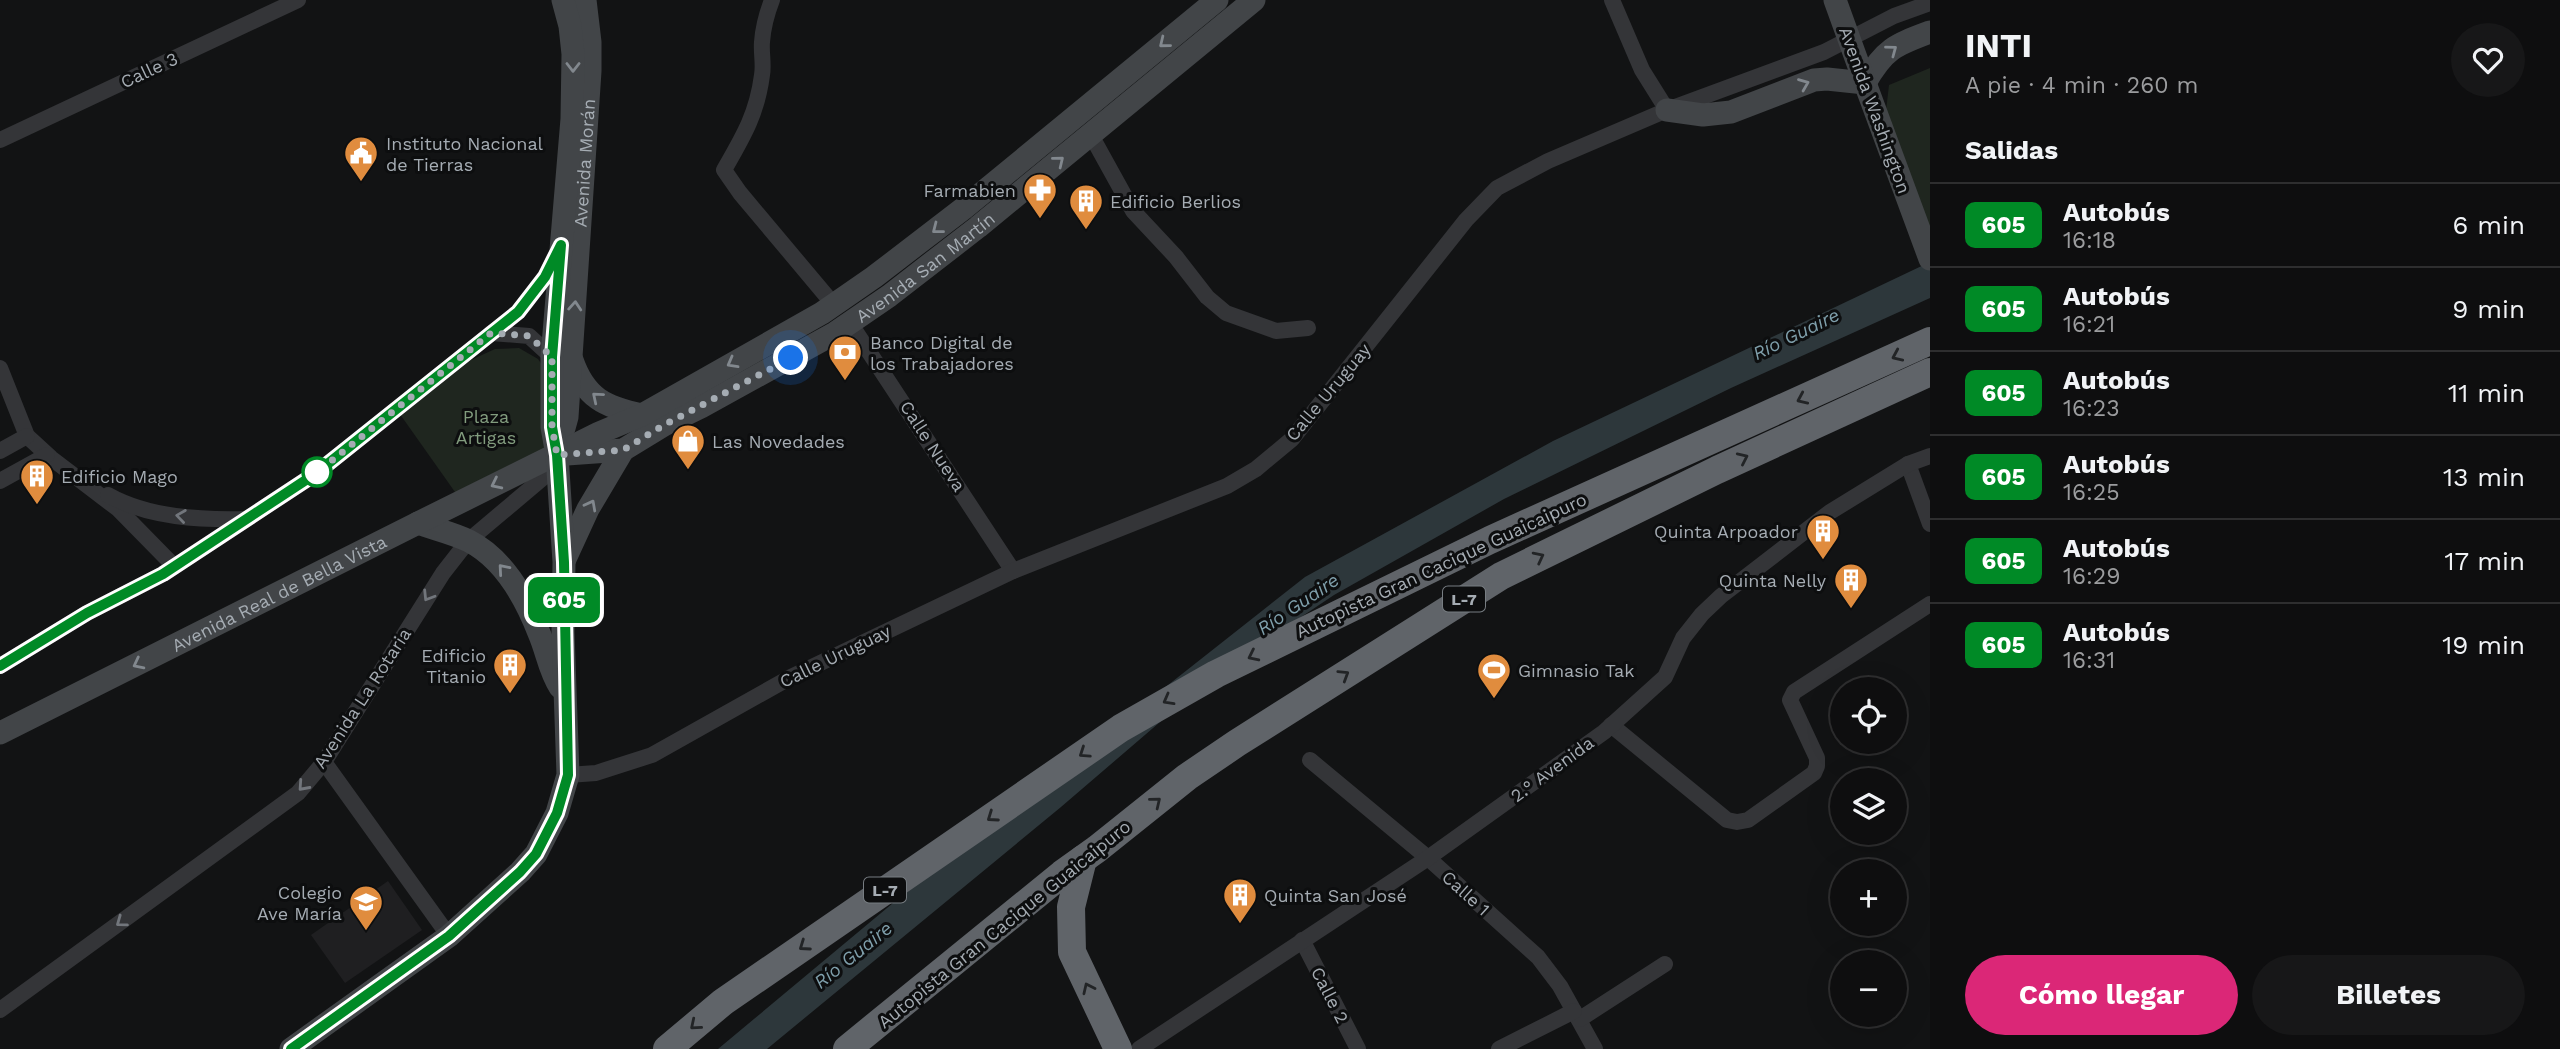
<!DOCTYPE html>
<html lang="es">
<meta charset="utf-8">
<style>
body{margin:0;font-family:"Work Sans",sans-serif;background:#171718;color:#f1f3f6;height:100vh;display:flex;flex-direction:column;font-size:26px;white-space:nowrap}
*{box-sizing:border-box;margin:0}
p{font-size:23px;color:#9b9c9e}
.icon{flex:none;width:38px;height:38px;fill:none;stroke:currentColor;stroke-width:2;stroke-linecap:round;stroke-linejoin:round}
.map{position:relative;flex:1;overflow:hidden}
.drawer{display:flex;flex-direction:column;background:#0e0e0f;width:630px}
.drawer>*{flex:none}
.badge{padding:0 14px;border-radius:10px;font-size:24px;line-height:46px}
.controls{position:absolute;left:1830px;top:677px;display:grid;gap:14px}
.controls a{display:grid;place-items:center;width:77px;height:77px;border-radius:50%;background:#0e0e0f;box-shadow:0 7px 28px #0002,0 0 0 2px #2e2e2f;font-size:35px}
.you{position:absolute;width:35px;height:35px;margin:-18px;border:5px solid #fff;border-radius:50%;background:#1a73e8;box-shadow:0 0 0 10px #1a73e833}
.map>.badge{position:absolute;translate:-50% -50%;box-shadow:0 0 0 4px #fff}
h2{padding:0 35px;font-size:26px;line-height:63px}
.round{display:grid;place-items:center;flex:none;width:74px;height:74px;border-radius:37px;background:#171718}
.overview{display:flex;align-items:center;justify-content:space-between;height:119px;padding:0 35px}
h1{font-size:33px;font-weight:700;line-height:52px}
.button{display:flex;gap:14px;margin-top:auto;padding:14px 35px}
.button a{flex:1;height:80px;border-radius:42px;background:#db2777;color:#fff;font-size:28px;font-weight:700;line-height:80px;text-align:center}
.button a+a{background:#171718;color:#f1f3f6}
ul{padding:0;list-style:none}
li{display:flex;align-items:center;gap:21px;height:84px;padding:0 35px;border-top:2px solid #2e2e2f}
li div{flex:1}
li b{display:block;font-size:26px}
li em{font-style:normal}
li .badge{min-width:77px;font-weight:700;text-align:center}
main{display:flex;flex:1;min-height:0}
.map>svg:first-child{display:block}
</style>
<main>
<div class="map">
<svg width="1930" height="1049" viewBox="0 0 1930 1049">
<rect width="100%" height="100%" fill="#121314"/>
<polygon fill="#1f1f21" points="388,881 422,930 345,983 311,935"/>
<g fill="#1f261f">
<polygon points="1930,68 1930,235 1886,111 1889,85"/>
<polygon points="519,348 538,359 547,372 549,466 467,509 397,410 471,360 495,349"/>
</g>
<polygon fill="#2d373b" points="1930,262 1930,298 1731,388 1504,499 1334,595 1216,674 1061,807 767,1049 718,1049 917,883 1305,577 1553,441"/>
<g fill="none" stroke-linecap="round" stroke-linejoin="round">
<g stroke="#343538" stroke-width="16">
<path d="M772,0C767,13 763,28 762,42C761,53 764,64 762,75C757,114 743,137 724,170L740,193L834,305"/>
<polyline points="1612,0 1642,70 1667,110"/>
<polyline points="1091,135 1133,211 1176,257 1207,297 1226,313 1276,331 1308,328"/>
<polyline points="0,140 298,0"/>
<polyline points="850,323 1013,571"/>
<polyline points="491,333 529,336 552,357"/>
<polyline points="0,368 27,436 51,458 118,509 174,566"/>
<polyline points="0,451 27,436"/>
<polyline points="1908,464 1930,524"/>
<polyline points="0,481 47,455"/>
<path d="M108,495C149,518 201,520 246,519"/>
<polyline points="0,666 87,613 163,574 315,474 518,312 545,277 557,253"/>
<polyline points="1611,725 1727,820 1737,822 1748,820 1814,773 1817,766 1817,758 1790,700 1794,692 1930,604"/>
<polyline points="1310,760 1428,858 1538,957 1560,986 1595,1049"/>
<polyline points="324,762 449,936"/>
<polyline points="568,775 596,773 652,755 791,677 1013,571 1227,486 1256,469 1292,439 1466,220 1497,188 1548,161 1667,110 1824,52 1894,16 1930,3"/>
<polyline points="1302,940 1358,1049"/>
<polyline points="0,1010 298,793 324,762 443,573 468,541 544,477 557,455"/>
<polyline points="1580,1019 1665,964"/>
<polyline points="1139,1049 1428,858 1604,732 1665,677 1683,638 1702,614 1721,596 1830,512 1908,464 1930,456"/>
<polyline points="1499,1049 1574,1011"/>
</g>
<g stroke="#424548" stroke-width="23">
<polyline points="1865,83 1930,259"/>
<path d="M1865,83C1884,49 1895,45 1930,32"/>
<polyline points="1667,110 1703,115 1731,112 1814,80 1827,79 1865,83"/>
<path d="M572,360C585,398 605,407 642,415"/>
<path id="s1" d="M564,428L567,417L590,71V42L585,0"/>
<path id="s2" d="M567,454L623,450L664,425L701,407L835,333L889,296L978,227L1254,0"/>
<path d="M418,523C434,529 453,533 469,541C504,559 525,597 539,633C547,651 549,670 560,687"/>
<polyline points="565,559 588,509 623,450"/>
<path id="s3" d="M0,733L418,523L599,433L642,415L822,313L874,277L964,208L1217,0"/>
<polyline points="291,1049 449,936 520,872 536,854 557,813 568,775 563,632 564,562 557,455 552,427 552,357 572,119 573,54 570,26 563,0"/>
</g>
<g stroke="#606469" stroke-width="28">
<polyline points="1083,859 1071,907 1072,952 1118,1049"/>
<polyline points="667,1049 723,1002 1121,728 1216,674 1490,540 1930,341"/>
<polyline points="847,1049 1062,874 1097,849 1187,777 1237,743 1501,576 1717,470 1930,372"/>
</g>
<polyline stroke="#424548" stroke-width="23" points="1835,0 1865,83"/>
</g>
<defs><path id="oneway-chevron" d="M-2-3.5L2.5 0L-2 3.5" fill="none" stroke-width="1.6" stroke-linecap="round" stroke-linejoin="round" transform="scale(1.75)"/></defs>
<g stroke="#82888e">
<use href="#oneway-chevron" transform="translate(1164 43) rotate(141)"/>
<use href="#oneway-chevron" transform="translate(1892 50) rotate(-37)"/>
<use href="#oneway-chevron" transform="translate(573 67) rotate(90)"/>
<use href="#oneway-chevron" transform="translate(1804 84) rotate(-22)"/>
<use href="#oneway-chevron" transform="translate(1059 161) rotate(-39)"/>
<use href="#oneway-chevron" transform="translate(937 229) rotate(142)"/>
<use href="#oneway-chevron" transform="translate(575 306) rotate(-86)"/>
<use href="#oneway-chevron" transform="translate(732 363) rotate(151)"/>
<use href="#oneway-chevron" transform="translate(597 397) rotate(-140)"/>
<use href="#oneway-chevron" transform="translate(496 484) rotate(154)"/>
<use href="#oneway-chevron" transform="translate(591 505) rotate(-62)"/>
<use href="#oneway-chevron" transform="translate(503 569) rotate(-131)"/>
<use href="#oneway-chevron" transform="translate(138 664) rotate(153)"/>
</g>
<g stroke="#222426">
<use href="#oneway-chevron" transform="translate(1897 356) rotate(156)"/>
<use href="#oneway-chevron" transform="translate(1802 399) rotate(156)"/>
<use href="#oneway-chevron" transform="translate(1743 458) rotate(-25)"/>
<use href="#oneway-chevron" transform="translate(1539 557) rotate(-27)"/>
<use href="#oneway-chevron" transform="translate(1253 656) rotate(154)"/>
<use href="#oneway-chevron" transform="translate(1344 675) rotate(-32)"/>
<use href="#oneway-chevron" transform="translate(1168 700) rotate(151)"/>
<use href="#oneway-chevron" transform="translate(1084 753) rotate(146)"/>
<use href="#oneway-chevron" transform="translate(1156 802) rotate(-39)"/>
<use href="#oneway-chevron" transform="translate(992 817) rotate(145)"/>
<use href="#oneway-chevron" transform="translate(804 946) rotate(145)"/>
<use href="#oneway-chevron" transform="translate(1088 988) rotate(-115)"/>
<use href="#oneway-chevron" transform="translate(695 1025) rotate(140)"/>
</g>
<g stroke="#72767c">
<use href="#oneway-chevron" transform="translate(181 516) rotate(-172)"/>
<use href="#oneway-chevron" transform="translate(428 596) rotate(122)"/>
<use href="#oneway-chevron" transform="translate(303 786) rotate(132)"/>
<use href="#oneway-chevron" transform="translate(121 922) rotate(144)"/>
</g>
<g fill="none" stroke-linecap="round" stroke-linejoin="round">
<g stroke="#fff" stroke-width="16">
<polyline id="line" points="0,666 87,613 163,574 315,474 518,312 545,277 561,245 552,357 552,427 557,455 564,562 568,775 557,813 536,854 520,872 449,936 291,1049"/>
</g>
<use href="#line" stroke="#008a26" stroke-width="10"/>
<polyline stroke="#a5acb3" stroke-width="7" stroke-dasharray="0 12.6" points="317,472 315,474 491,333 529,336 552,357 552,427 557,455 623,450 664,425 791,358"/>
</g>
<defs>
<g id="civic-pin" transform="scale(1.75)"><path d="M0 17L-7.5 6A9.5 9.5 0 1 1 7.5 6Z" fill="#e08c3e" stroke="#0d0e0f"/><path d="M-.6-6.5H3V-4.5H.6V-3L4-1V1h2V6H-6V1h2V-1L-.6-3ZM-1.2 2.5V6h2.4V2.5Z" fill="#fff"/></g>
<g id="pharmacy-pin" transform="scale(1.75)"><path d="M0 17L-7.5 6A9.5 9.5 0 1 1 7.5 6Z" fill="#e08c3e" stroke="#0d0e0f"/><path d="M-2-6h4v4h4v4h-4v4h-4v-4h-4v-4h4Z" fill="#fff"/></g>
<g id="building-pin" transform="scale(1.75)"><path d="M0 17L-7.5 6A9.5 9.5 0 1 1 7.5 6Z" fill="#e08c3e" stroke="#0d0e0f"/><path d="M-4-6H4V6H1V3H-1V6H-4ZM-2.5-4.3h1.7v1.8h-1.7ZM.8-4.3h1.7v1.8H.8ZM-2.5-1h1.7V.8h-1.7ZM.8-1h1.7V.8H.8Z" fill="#fff"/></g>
<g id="bank-pin" transform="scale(1.75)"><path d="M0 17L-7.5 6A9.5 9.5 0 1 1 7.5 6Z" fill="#e08c3e" stroke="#0d0e0f"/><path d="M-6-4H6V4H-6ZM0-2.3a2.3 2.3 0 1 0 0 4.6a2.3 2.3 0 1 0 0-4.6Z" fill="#fff"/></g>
<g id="shop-pin" transform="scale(1.75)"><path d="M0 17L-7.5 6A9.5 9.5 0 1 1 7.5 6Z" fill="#e08c3e" stroke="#0d0e0f"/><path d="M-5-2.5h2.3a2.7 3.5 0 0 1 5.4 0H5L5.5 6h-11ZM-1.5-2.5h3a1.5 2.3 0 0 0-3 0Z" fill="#fff"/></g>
<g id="stadium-pin" transform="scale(1.75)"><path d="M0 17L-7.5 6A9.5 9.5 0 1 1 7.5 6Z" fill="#e08c3e" stroke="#0d0e0f"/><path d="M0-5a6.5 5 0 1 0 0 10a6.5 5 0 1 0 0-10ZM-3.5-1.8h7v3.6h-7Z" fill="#fff"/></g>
<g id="school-pin" transform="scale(1.75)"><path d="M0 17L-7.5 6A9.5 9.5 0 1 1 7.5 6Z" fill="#e08c3e" stroke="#0d0e0f"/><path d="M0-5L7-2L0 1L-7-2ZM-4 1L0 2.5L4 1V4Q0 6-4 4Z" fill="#fff"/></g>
</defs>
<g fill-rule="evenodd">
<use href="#civic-pin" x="361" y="153"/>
<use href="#pharmacy-pin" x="1040" y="190"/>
<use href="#building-pin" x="1086" y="201"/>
<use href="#bank-pin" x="845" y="352"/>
<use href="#shop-pin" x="688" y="441"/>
<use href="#building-pin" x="37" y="476"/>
<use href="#building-pin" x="1823" y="531"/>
<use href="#building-pin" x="1851" y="580"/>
<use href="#building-pin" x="510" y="665"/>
<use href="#stadium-pin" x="1494" y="670"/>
<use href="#building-pin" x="1240" y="895"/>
<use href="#school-pin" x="366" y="902"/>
</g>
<circle fill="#fff" stroke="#008a26" stroke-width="3.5" cx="317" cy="472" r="14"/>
<g text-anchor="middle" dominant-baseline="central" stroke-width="6" stroke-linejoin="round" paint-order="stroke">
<g fill="#0d0e0f" stroke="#777d82" stroke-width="2">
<rect x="1443" y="586.5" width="42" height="25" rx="5"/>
<rect x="864" y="877.5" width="42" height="25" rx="5"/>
</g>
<g font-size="16" font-weight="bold" fill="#a5acb3">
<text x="1464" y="599">L-7</text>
<text x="885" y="890">L-7</text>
</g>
<g font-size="18" fill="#a5acb3" stroke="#0d0e0f">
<text transform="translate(149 70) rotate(-25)">Calle 3</text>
<text transform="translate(1875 110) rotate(70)">Avenida Washington</text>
<text stroke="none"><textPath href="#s1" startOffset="266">Avenida Morán</textPath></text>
<text stroke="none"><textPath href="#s2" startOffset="410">Avenida San Martín</textPath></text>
<text transform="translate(1328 392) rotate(-50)">Calle Uruguay</text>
<text transform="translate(933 446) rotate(57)">Calle Nueva</text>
<text transform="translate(1441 565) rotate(-25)">Autopista Gran Cacique Guaicaipuro</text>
<text stroke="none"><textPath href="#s3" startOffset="312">Avenida Real de Bella Vista</textPath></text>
<text transform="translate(835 656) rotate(-26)">Calle Uruguay</text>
<text transform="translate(362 698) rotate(-57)">Avenida La Rotaria</text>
<text transform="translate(1552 769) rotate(-36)">2.° Avenida</text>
<text transform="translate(1466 893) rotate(42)">Calle 1</text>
<text transform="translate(1004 924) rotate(-39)">Autopista Gran Cacique Guaicaipuro</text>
<text transform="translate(1330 995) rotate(63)">Calle 2</text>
</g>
<g font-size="18" fill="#a5acb3" stroke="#0d0e0f" text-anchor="start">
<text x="386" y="143">Instituto Nacional<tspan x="386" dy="21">de Tierras</tspan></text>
<text x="1016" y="190" text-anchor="end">Farmabien</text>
<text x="1110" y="201">Edificio Berlios</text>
<text x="870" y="342">Banco Digital de<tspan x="870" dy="21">los Trabajadores</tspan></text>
<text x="712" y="441">Las Novedades</text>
<text x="61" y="476">Edificio Mago</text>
<text x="1798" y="531" text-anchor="end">Quinta Arpoador</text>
<text x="1826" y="580" text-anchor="end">Quinta Nelly</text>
<text x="486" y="655" text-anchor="end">Edificio<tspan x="486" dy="21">Titanio</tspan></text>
<text x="1518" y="670">Gimnasio Tak</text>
<text x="342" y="892" text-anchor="end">Colegio<tspan x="342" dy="21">Ave María</tspan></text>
<text x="1264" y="895">Quinta San José</text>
</g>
<g font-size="18" fill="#829c7e" stroke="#0d0e0f">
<text x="486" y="416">Plaza<tspan x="486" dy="21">Artigas</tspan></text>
</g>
<g font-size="19" font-style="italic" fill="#7f9fab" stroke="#0d0e0f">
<text transform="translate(1796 334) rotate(-26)">Río Guaire</text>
<text transform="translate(1298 604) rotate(-34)">Río Guaire</text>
<text transform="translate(853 955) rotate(-39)">Río Guaire</text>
</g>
</g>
</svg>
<div class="controls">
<a><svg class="icon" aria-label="locate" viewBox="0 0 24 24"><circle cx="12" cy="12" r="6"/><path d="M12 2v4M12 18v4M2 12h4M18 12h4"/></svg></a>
<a><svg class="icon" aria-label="layers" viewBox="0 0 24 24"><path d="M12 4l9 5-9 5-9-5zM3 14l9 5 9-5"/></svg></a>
<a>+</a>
<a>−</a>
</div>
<div class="you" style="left:791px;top:358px"></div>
<b class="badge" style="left:564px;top:600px;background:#008a26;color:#fff">605</b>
</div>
<section class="drawer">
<div class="overview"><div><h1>INTI</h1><p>A pie · 4 min · 260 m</p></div><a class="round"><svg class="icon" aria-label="heart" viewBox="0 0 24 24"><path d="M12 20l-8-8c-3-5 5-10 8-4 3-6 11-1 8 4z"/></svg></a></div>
<h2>Salidas</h2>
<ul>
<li><span class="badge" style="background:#008a26;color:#fff">605</span><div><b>Autobús</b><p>16:18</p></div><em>6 min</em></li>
<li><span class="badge" style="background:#008a26;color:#fff">605</span><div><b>Autobús</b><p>16:21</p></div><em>9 min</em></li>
<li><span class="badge" style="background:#008a26;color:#fff">605</span><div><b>Autobús</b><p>16:23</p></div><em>11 min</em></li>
<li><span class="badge" style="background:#008a26;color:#fff">605</span><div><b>Autobús</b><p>16:25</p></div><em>13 min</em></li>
<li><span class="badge" style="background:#008a26;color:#fff">605</span><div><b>Autobús</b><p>16:29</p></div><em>17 min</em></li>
<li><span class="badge" style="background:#008a26;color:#fff">605</span><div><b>Autobús</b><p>16:31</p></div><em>19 min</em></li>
</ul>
<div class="button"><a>Cómo llegar</a><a>Billetes</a></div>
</section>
</main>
